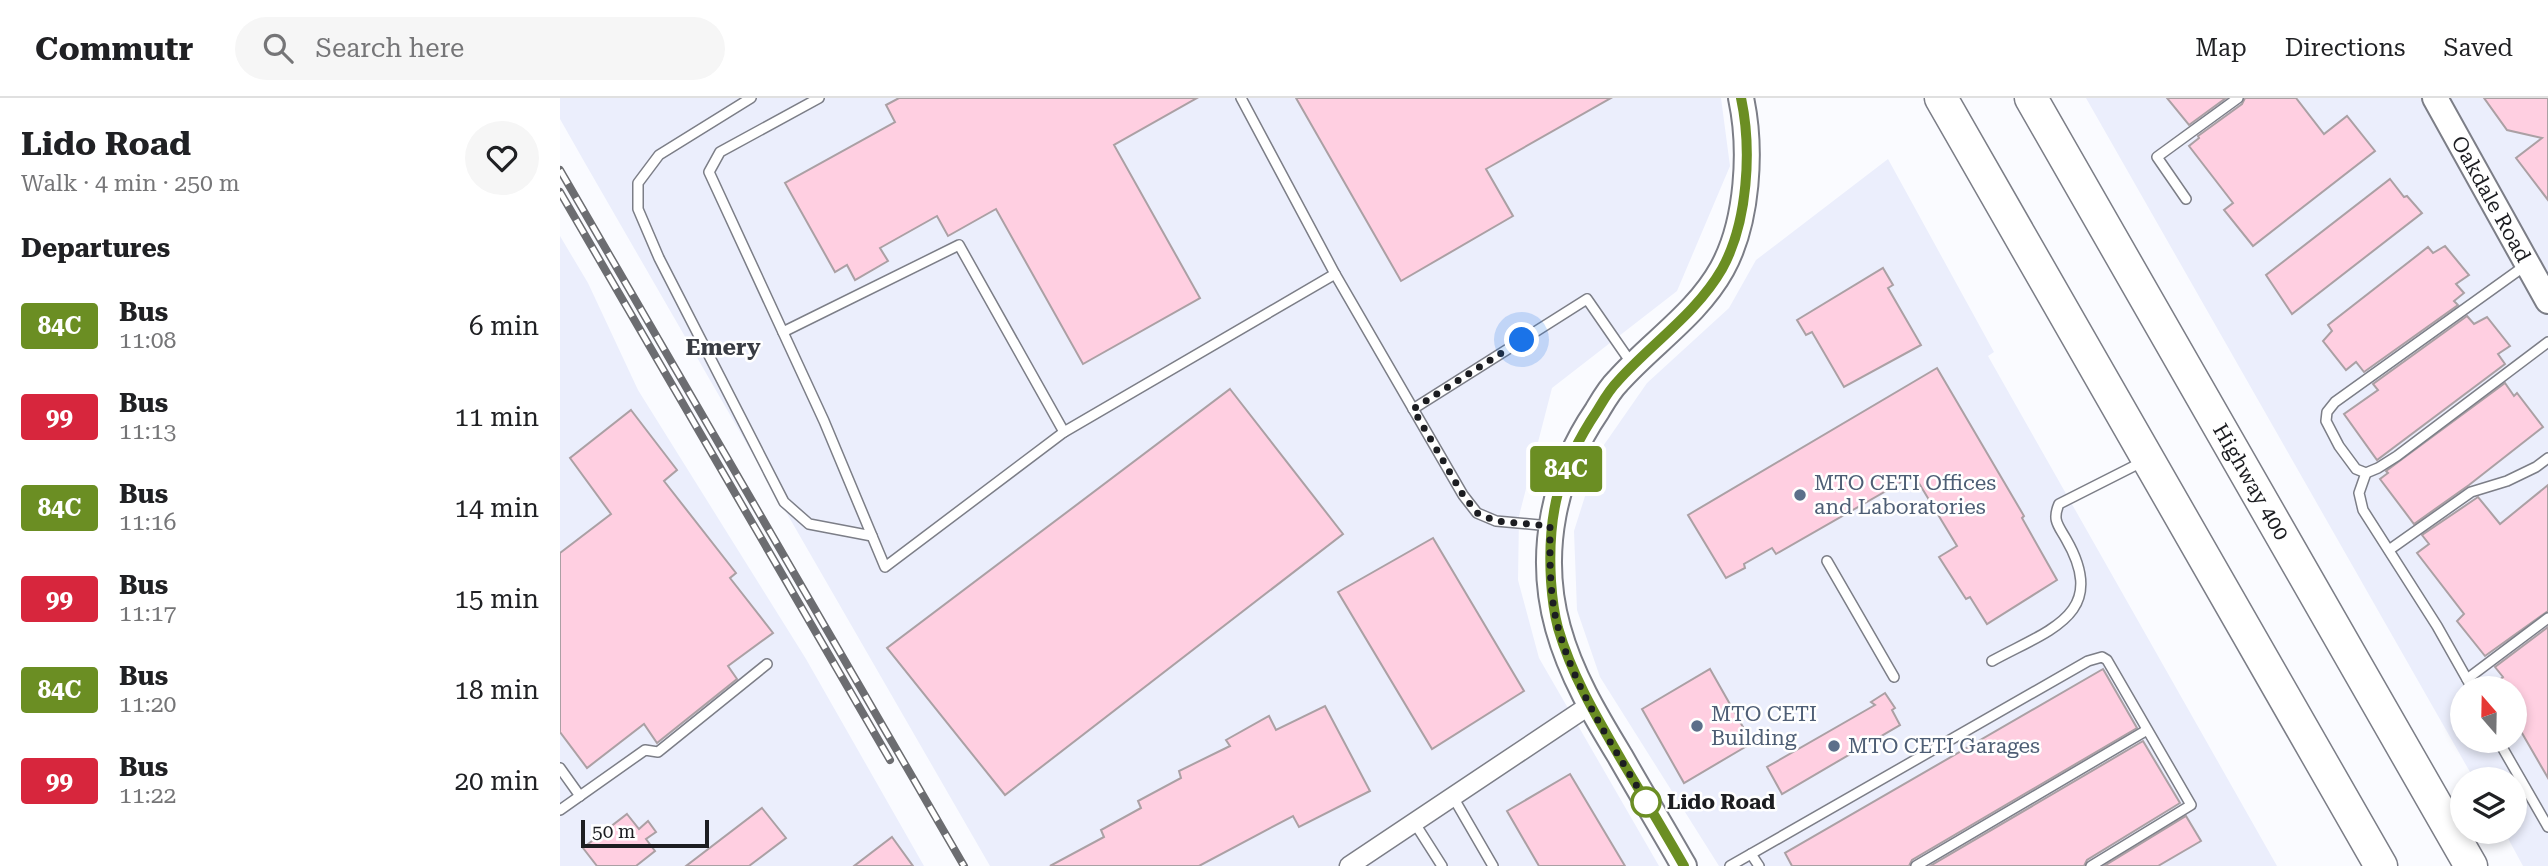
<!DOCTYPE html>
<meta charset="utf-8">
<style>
body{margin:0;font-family:"Roboto Serif",serif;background:#f6f6f6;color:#202124;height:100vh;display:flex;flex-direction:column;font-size:26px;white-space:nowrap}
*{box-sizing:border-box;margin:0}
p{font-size:23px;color:#757577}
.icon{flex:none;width:38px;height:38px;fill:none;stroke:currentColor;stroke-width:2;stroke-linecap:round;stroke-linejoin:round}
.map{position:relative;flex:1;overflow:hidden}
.sheet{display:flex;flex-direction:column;background:#fff;width:560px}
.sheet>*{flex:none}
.badge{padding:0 14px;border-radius:5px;font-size:24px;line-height:46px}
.needle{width:46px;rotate:340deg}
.buttons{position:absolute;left:1890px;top:578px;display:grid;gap:14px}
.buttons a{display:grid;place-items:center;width:77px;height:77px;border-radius:50%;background:#fff;box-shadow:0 4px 10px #0003;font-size:35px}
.scale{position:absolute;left:21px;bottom:18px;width:128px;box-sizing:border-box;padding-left:7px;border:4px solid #1c1d21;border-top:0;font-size:19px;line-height:24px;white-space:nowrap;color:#1c1d21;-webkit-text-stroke:5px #fff;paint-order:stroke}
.you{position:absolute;width:35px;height:35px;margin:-18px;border:5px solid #fff;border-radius:50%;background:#1a73e8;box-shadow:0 0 0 10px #1a73e833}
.map>.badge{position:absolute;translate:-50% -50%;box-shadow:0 0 0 4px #fff}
h2{padding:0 21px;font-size:26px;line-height:63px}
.round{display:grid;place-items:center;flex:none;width:74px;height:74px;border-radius:37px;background:#f6f6f6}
.head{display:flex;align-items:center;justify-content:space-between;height:119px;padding:0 21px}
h1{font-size:33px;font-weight:700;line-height:52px}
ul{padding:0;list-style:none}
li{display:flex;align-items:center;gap:21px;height:91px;padding:0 21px}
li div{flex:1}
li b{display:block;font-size:26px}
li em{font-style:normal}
li .badge{min-width:77px;font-weight:700;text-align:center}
header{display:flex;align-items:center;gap:42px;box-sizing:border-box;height:98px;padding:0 35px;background:#fff;border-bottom:2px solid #e0e0e0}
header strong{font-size:33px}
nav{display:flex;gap:38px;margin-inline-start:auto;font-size:24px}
.search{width:490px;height:63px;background:#f6f6f6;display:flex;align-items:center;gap:18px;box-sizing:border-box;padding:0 24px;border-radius:38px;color:#757577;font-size:26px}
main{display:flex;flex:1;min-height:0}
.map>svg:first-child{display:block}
</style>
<header>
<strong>Commutr</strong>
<div class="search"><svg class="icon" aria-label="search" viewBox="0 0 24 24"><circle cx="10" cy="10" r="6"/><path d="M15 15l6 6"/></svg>Search here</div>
<nav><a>Map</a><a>Directions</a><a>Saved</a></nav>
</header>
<main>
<section class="sheet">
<div class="head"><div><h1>Lido Road</h1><p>Walk · 4 min · 250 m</p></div><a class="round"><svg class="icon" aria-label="heart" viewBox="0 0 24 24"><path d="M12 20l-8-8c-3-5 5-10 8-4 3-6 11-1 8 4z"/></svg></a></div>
<h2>Departures</h2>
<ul>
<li><span class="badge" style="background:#6b8e23;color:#fff">84C</span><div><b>Bus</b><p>11:08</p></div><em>6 min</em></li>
<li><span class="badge" style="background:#d7263d;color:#fff">99</span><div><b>Bus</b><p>11:13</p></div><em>11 min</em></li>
<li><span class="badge" style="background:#6b8e23;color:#fff">84C</span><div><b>Bus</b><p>11:16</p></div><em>14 min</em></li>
<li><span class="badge" style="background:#d7263d;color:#fff">99</span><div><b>Bus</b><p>11:17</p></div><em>15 min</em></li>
<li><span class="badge" style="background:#6b8e23;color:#fff">84C</span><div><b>Bus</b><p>11:20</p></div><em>18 min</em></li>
<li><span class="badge" style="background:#d7263d;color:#fff">99</span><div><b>Bus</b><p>11:22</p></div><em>20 min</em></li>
</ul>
</section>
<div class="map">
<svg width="1988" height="768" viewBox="0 0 1988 768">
<rect width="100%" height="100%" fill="#fafbff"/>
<g fill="#ebeefc" fill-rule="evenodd">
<polygon points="0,0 1161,0 1170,68 1117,193 992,290 959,418 958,482 979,560 1099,768 430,768 25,65 0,21"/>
<path d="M1526,0H1988V768H1963L1944,733H1955V681H1914ZM1902,590H1955V642H1902Z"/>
<polygon points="1328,61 1434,254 1428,258 1717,768 1159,768 1040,579 1017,512 1014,433 1039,354 1087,285 1169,210 1196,162"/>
<polygon points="0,138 28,185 78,292 246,561 364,768 0,768"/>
</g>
<g fill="#ffcfe1" stroke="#aba0a4" stroke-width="2">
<polygon points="339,0 637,0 554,47 640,200 523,266 436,111 388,138 377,118 320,150 328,163 295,182 287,167 275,174 225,85 335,24 326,7"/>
<polygon points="736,0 1051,0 926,71 953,118 841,183"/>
<polygon points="1607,0 1666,0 1629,27"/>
<polygon points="1685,0 1736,0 1764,36 1787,18 1815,53 1693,148 1664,112 1673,105 1629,48 1639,40 1638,38 1682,6"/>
<polygon points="1924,0 1988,0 1988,102 1956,60 1982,40 1947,32"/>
<polygon points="1830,81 1844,99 1847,98 1862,115 1732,216 1706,177"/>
<polygon points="1885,148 1909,177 1896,186 1904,195 1894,203 1898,207 1804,274 1796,264 1786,272 1763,243 1772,233 1768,227 1868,149 1873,155"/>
<polygon points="1323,170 1333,187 1328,190 1361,247 1284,289 1252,234 1246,237 1237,222"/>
<polygon points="1907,218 1914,226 1927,219 1950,248 1938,256 1945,266 1817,362 1784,316 1818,292 1813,286"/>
<polygon points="1377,270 1464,418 1462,420 1497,482 1427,526 1410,499 1406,501 1379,459 1397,448 1354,377 1216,456 1212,450 1184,466 1185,470 1166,480 1128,417"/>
<polygon points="1945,285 1954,298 1957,295 1983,329 1909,387 1854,426 1820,381 1828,375 1826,373"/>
<polygon points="670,291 783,436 445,697 327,550"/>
<polygon points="71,312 117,372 104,383 176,475 170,480 213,535 168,568 177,581 97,645 84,626 27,670 0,634 0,455 51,416 10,360"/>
<polygon points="1988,387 1988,513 1925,558 1897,523 1904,516 1857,455 1869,446 1862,437 1918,399 1940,426"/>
<polygon points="873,440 964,593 872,651 778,494"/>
<polygon points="1988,529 1988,680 1955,623 1955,590 1930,590 1943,579 1935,569"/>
<polygon points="1150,571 1192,645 1124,685 1082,611"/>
<polygon points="1543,571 1577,630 1352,762 1349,768 1232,768 1225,755"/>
<polygon points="1325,595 1335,610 1332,612 1340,627 1222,696 1207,669 1315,607 1311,604"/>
<polygon points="765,608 810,693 739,729 733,718 639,768 490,768 544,739 541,732 581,710 578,703 621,680 619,673 670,648 666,642 709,618 716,632"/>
<polygon points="1583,643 1620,705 1527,762 1524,768 1370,768"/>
<polygon points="1010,676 1065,768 979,768 947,713"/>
<polygon points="202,710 226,740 189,768 126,768"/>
<polygon points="67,716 79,731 88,723 96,734 86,741 95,753 76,768 37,768 23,750"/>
<polygon points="1626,718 1641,743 1598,768 1544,768"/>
<polygon points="332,739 353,768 294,768"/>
</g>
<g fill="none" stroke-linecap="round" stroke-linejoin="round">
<g stroke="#7c7e87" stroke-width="12">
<g id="lane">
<polyline points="191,0 99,57 78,85 78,111 99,160 224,404 249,426 312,438"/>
<polyline points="259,0 160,54 149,74 264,323 325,469 504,334 775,176"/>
<polyline points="681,0 775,176 903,397 917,415 936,423 990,428"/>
<polyline points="1626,101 1597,59 1678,0"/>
<polyline points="1966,167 1775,304 1767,314 1766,323 1779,348 1796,371 1806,375 1818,370 1837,358 1988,244"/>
<polyline points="223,234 399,147 504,334"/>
<polyline points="853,311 1027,201 1072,266"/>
<polyline points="1806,375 1799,395 1803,412 1877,528 1912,590"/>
<polyline points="1829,452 1911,394 1947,383 1976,369 1988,360"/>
<polyline points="1267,463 1334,579"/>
<path d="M1432,563C1488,532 1550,517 1506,441C1498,427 1492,422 1499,406L1584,363"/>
<polyline points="1907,581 1988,520"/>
<polyline points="1938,642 1988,729"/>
<polyline points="0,670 20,698"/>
<polyline points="893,699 933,768"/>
<polyline points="0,712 85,652 98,654 207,566"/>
<polyline points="854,724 882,768"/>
<polyline points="1191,756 1199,768"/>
<polyline points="1170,768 1528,563 1542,559 1547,562 1631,707 1531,768"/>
<polyline points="1356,768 1587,632"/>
</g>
</g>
<g stroke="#7c7e87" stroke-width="21">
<polyline id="street" points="789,768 1030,607"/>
</g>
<g stroke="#7c7e87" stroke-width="28">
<g id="secondary">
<polyline points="1875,0 1988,203"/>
<path d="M1124,768C1103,731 1081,695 1060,658C1035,617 1011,577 998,530C977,455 994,376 1037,313C1043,303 1049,292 1058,283C1092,245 1137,216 1162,171C1188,124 1192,51 1181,0"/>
</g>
</g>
<g stroke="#7c7e87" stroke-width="35">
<g id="highway">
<polyline points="1381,0 1821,768"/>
<polyline points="1471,0 1911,768"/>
</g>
</g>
<use href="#lane" stroke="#fff" stroke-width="9"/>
<use href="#street" stroke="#fff" stroke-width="18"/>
<use href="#secondary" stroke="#fff" stroke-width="24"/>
<use href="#highway" stroke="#fff" stroke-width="32"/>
<g stroke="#6c6d71" stroke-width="8">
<g id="rail">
<polyline points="0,72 404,768"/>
<polyline points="0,94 330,662"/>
</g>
</g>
<use href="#rail" stroke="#fff" stroke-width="5" stroke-dasharray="16" stroke-linecap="butt"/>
</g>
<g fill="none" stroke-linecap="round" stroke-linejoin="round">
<g stroke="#fff" stroke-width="16">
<path id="line" d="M1124,768C1104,733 1083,698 1062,663C1037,620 1012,578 998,530C994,515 992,498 991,483C987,415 999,370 1037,313C1043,303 1049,292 1058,283C1092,245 1136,216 1162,171C1188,124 1192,51 1181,0"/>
</g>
<use href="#line" stroke="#6b8e23" stroke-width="10"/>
<path stroke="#1c1d21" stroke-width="7" stroke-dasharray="0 12.6" d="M962,242L853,311L903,397L917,415L936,423L990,428C990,461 989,497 998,529C1015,593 1054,649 1087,705L1086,704"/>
</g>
<g fill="#5c6f8a" stroke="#fff" stroke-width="2.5">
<circle cx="1240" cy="397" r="7"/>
<circle cx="1137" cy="628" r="7"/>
<circle cx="1274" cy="648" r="7"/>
</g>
<circle fill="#fff" stroke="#6b8e23" stroke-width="3.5" cx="1086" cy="704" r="14"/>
<g text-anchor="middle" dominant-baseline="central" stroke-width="5" stroke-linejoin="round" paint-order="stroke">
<g font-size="21" fill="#1c1d21" stroke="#fff">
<text transform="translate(1931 101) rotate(61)">Oakdale Road</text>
<text transform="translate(1691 384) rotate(60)">Highway 400</text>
</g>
<g font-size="21" fill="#4e5e75" stroke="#fff" text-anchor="start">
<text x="1254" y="385">MTO CETI Offices<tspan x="1254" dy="24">and Laboratories</tspan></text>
<text x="1151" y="616">MTO CETI<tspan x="1151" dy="24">Building</tspan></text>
<text x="1288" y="648">MTO CETI Garages</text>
</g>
<g font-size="21" font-weight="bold" fill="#1c1d21" stroke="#fff" text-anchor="start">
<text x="1107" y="704">Lido Road</text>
</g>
<g font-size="23" font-weight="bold" fill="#393c43" stroke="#fff">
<text x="163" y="249">Emery</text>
</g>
</g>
</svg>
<div class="buttons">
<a><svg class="needle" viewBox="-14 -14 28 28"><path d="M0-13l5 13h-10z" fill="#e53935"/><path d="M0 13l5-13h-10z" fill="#757577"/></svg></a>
<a><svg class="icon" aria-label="layers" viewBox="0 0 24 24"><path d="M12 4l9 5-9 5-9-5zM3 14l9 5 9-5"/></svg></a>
</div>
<div class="scale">50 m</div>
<div class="you" style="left:962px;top:242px"></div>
<b class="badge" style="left:1006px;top:371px;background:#6b8e23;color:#fff">84C</b>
</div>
</main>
